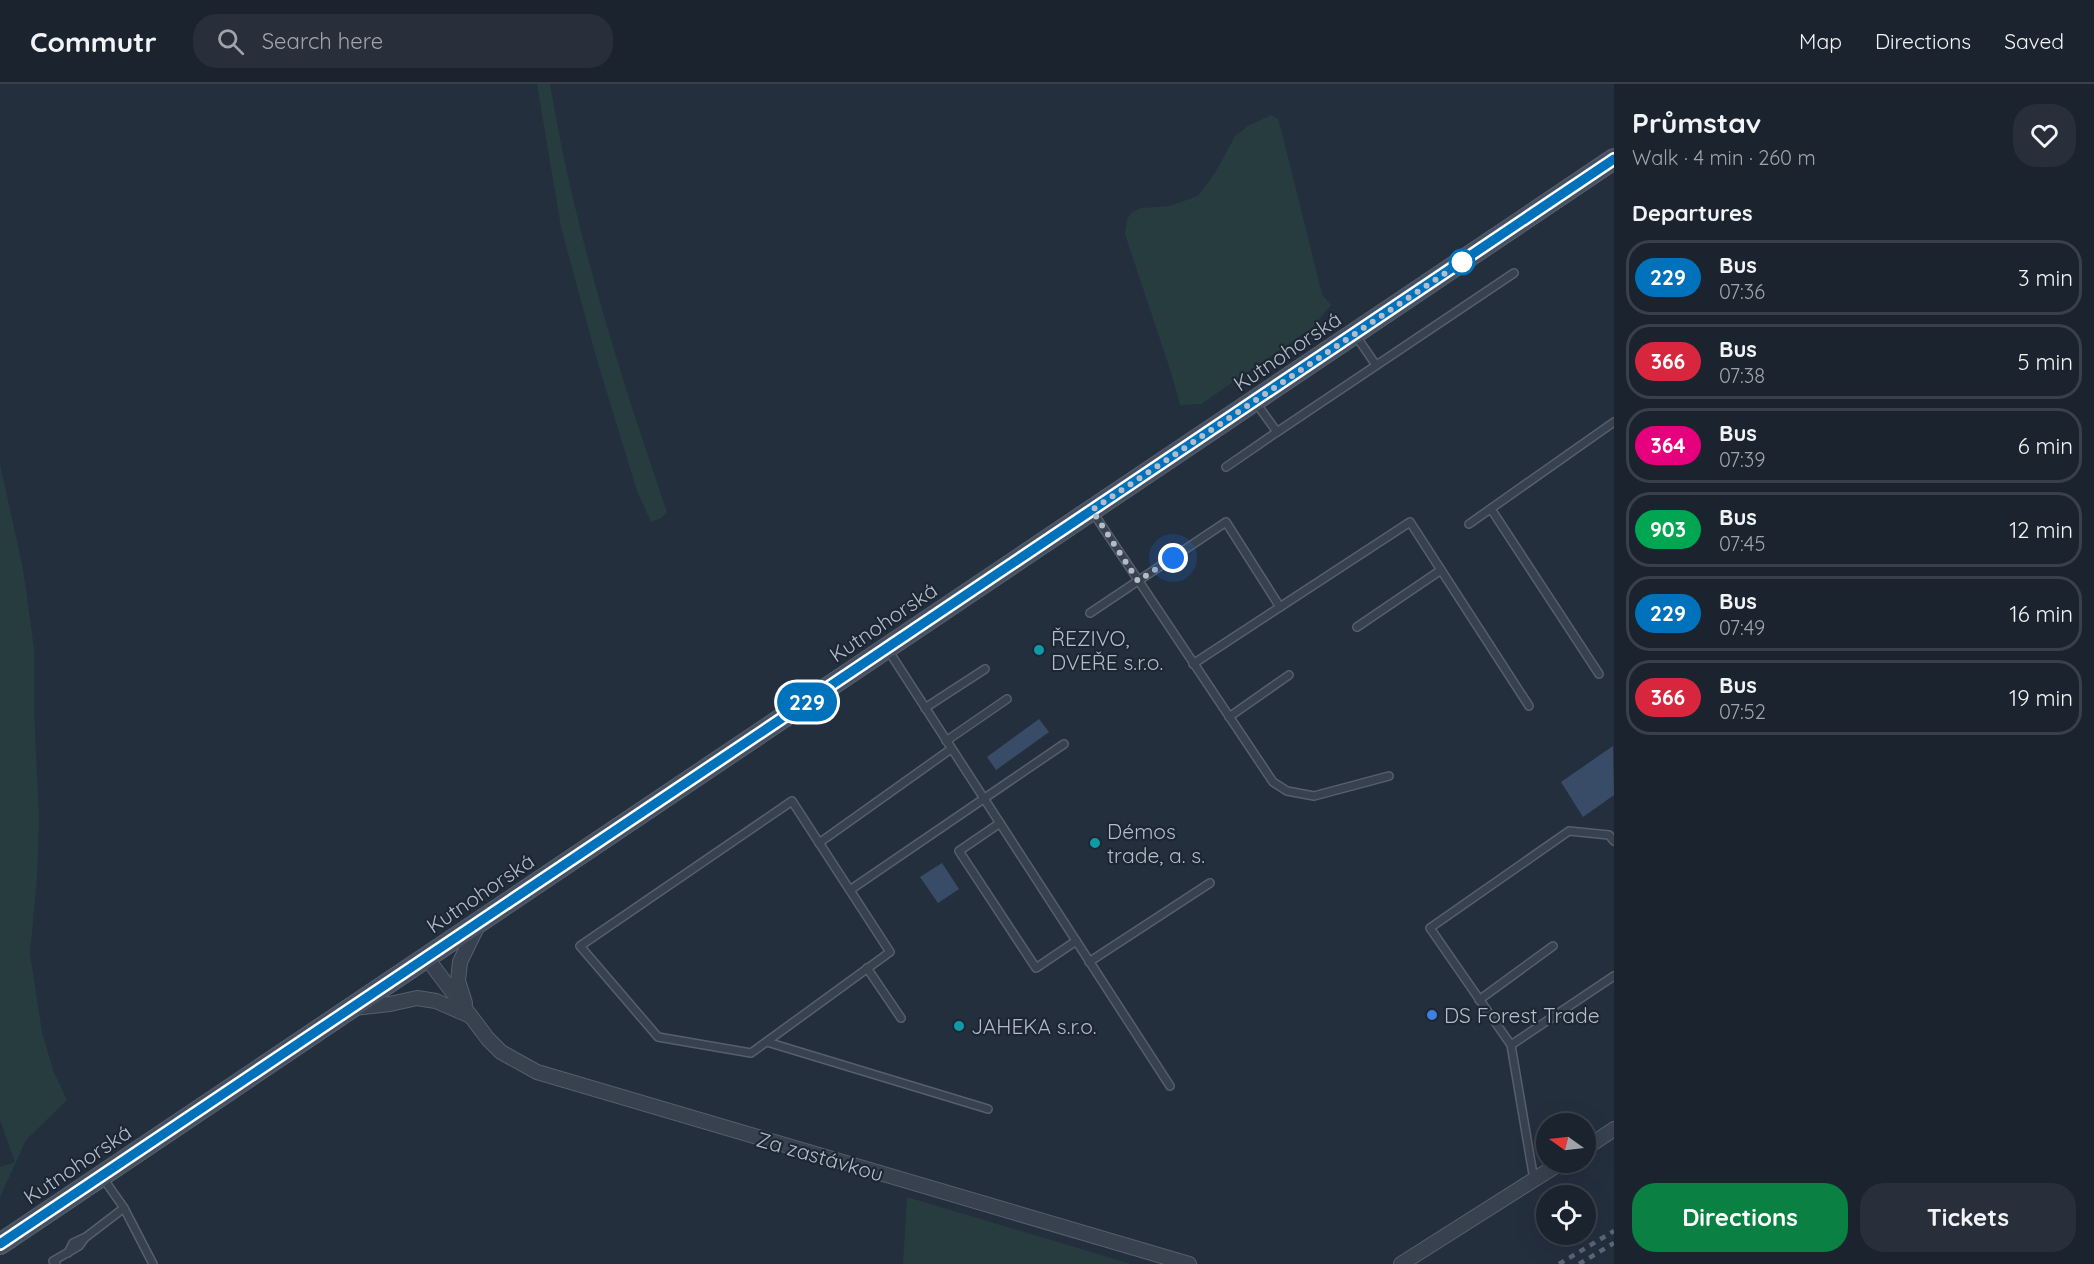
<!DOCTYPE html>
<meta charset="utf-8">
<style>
body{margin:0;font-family:Quicksand,sans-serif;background:#282f3a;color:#f1f3f6;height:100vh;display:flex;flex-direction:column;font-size:22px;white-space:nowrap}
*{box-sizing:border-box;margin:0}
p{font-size:20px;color:#a0a4aa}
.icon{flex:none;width:33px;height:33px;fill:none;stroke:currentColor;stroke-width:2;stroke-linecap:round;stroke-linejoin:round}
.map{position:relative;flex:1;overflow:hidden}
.drawer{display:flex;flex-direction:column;background:#1b232e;width:480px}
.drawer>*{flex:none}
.badge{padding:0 12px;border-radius:20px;font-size:21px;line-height:39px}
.needle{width:39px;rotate:284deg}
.fabs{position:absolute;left:1536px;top:1029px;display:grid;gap:12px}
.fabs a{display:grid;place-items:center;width:60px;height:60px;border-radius:50%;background:#1b232e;box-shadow:0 6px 24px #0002,0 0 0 2px #39404a;font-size:30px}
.you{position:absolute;width:30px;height:30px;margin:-15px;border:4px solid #fff;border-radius:50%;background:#1a73e8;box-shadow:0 0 0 9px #1a73e833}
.map>.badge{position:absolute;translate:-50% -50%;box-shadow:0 0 0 3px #fff}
h2{padding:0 18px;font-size:22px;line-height:54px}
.round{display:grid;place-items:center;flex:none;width:63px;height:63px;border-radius:24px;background:#282f3a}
.headline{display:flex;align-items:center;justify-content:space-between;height:102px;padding:0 18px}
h1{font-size:28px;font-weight:700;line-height:45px}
.action{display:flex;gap:12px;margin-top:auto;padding:12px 18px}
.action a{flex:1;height:69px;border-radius:24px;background:#0b8043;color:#fff;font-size:24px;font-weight:700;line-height:69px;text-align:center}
.action a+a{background:#282f3a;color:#f1f3f6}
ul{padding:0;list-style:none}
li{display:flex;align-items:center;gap:18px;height:75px;margin:0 12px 9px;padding:0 6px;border:3px solid #39404a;border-radius:24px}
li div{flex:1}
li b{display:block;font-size:22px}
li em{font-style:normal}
li .badge{min-width:66px;font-weight:700;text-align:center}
header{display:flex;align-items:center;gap:36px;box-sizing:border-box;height:84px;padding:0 30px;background:#1b232e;border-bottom:2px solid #39404a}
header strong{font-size:28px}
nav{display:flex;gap:33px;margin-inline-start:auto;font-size:21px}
.search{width:420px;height:54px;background:#282f3a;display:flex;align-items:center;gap:15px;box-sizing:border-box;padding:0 21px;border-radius:24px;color:#a0a4aa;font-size:22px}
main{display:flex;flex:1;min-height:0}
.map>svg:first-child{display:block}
</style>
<header>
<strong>Commutr</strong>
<div class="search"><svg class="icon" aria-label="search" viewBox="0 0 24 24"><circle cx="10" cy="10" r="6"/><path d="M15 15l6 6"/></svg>Search here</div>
<nav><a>Map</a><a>Directions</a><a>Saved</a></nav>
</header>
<main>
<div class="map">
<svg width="1614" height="1180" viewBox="0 0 1614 1180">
<rect width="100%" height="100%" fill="#242f3e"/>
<g fill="#263c3f">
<path d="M537,0H550C574,146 619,288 667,428L661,434L651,438L637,407L597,276L561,143Z"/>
<polygon points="1271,31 1278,35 1281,45 1322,210 1331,221 1312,244 1201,320 1180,321 1171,288 1125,150 1127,135 1132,128 1141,124 1169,122 1198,112 1215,89 1235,52 1248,42"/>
<polygon points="0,380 23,485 34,564 34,625 39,734 37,794 30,870 42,948 53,986 67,1016 26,1056 0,1113 0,1083 15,1078 0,1036"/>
<polygon points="907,1113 1131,1180 903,1180"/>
</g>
<g fill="#394c67">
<polygon points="1039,635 1049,648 996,686 987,673"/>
<polygon points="1613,662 1614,711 1583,733 1561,698"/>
<polygon points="942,779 959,805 938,819 920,793"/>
</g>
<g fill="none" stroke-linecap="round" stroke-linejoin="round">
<g stroke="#565f6c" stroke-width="10">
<g id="lane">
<polyline points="1356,252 1376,281"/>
<polyline points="1277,348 1514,189"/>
<polyline points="1226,383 1277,348 1256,319"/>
<polyline points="1491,425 1599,590"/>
<polyline points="1092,427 1273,698 1287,707 1314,712 1389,692"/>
<polyline points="1469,440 1614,338"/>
<polyline points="1280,523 1410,438 1529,622"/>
<polyline points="1090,529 1226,438 1280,523 1193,580"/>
<polyline points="1357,543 1441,486"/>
<polyline points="888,566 1170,1002"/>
<polyline points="925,624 985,585"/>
<polyline points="1229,633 1289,591"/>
<polyline points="946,657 1007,615"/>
<polygon points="792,717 890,868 751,969 658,953 580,862"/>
<polyline points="1000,739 959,767 1036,884 1076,857"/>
<polyline points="819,759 951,665"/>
<polyline points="850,806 1064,660"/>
<polyline points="1089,878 1210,799"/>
<polyline points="867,884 901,934"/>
<polyline points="1479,916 1553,862"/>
<polyline points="767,958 988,1025"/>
<polyline points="1511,961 1614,892"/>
<polyline points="103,1094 124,1124 153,1180"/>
<polyline points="1534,1096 1511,961 1430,844 1569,747 1609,751 1614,757"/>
<polyline points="68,1169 73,1159 86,1153 124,1124"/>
<polyline points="56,1180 53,1177 79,1162 84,1155"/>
</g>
</g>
<g stroke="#565f6c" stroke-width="16">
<g id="street">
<polyline points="426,873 488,955 501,968 537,988 1189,1180"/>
<polyline points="465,919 458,897 460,878 479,839"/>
<polyline points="354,924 390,920 417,914 436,917 468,931"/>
<polyline points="1586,1064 1614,1045"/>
<polyline points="1401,1180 1562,1078"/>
</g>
</g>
<g stroke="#565f6c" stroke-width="22">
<polyline id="secondary" points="0,1160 1614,75"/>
</g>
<use href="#lane" stroke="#38414e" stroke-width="7"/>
<use href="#street" stroke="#38414e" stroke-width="14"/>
<use href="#secondary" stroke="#465061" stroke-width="20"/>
<g stroke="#5a6575" stroke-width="4.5" stroke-dasharray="6 6" stroke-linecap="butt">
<polyline points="1559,1180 1614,1147"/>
<polyline points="1579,1180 1614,1159"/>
</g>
</g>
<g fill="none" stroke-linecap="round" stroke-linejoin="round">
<g stroke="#fff" stroke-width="14">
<polyline id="line" points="0,1160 1614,75"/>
</g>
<use href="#line" stroke="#0072bc" stroke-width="9"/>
<polyline stroke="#b4bcc9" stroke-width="6" stroke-dasharray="0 10.8" points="1173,474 1138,497 1092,426 1462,178"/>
</g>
<circle fill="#fff" stroke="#0072bc" stroke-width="3" cx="1462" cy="178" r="12"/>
<g fill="#0f9aa8" stroke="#1d2633" stroke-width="2">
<circle cx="1039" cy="566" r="6"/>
<circle cx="1095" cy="759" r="6"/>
<circle cx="959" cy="942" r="6"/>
</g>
<circle fill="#3f7fe0" stroke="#1d2633" stroke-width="2" cx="1432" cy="931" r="6"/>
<g text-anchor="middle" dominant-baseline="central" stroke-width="4.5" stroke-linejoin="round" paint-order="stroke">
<g font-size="21" fill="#b4bcc9" stroke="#1d2633">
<text transform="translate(1287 267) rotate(-34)">Kutnohorská</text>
<text transform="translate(883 538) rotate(-34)">Kutnohorská</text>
<text transform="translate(480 809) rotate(-34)">Kutnohorská</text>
<text transform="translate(820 1072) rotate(16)">Za zastávkou</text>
<text transform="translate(77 1080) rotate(-34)">Kutnohorská</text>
</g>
<g font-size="21" fill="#b4bcc9" stroke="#1d2633" text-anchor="start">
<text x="1051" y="554">ŘEZIVO,<tspan x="1051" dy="24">DVEŘE s.r.o.</tspan></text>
<text x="1107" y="747">Démos<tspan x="1107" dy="24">trade, a. s.</tspan></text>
<text x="1444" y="931">DS Forest Trade</text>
<text x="971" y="942">JAHEKA s.r.o.</text>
</g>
</g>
</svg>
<div class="fabs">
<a><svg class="needle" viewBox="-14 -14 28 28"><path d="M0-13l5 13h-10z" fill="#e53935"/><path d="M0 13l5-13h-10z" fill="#a0a4aa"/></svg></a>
<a><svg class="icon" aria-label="locate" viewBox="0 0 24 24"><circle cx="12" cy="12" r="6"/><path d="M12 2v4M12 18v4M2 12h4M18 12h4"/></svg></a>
</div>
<div class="you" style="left:1173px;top:474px"></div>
<b class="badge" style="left:807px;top:618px;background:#0072bc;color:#fff">229</b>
</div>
<section class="drawer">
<div class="headline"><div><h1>Průmstav</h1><p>Walk · 4 min · 260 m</p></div><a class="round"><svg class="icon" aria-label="heart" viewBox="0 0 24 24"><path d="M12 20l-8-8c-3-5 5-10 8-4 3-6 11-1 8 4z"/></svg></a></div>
<h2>Departures</h2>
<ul>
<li><span class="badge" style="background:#0072bc;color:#fff">229</span><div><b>Bus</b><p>07:36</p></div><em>3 min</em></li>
<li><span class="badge" style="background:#d7263d;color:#fff">366</span><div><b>Bus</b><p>07:38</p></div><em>5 min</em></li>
<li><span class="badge" style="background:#e6007e;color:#fff">364</span><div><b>Bus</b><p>07:39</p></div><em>6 min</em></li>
<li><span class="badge" style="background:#00a651;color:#fff">903</span><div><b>Bus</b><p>07:45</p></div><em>12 min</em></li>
<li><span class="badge" style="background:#0072bc;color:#fff">229</span><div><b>Bus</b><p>07:49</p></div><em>16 min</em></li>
<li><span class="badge" style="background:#d7263d;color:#fff">366</span><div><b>Bus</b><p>07:52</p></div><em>19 min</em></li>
</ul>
<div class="action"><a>Directions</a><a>Tickets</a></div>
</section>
</main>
